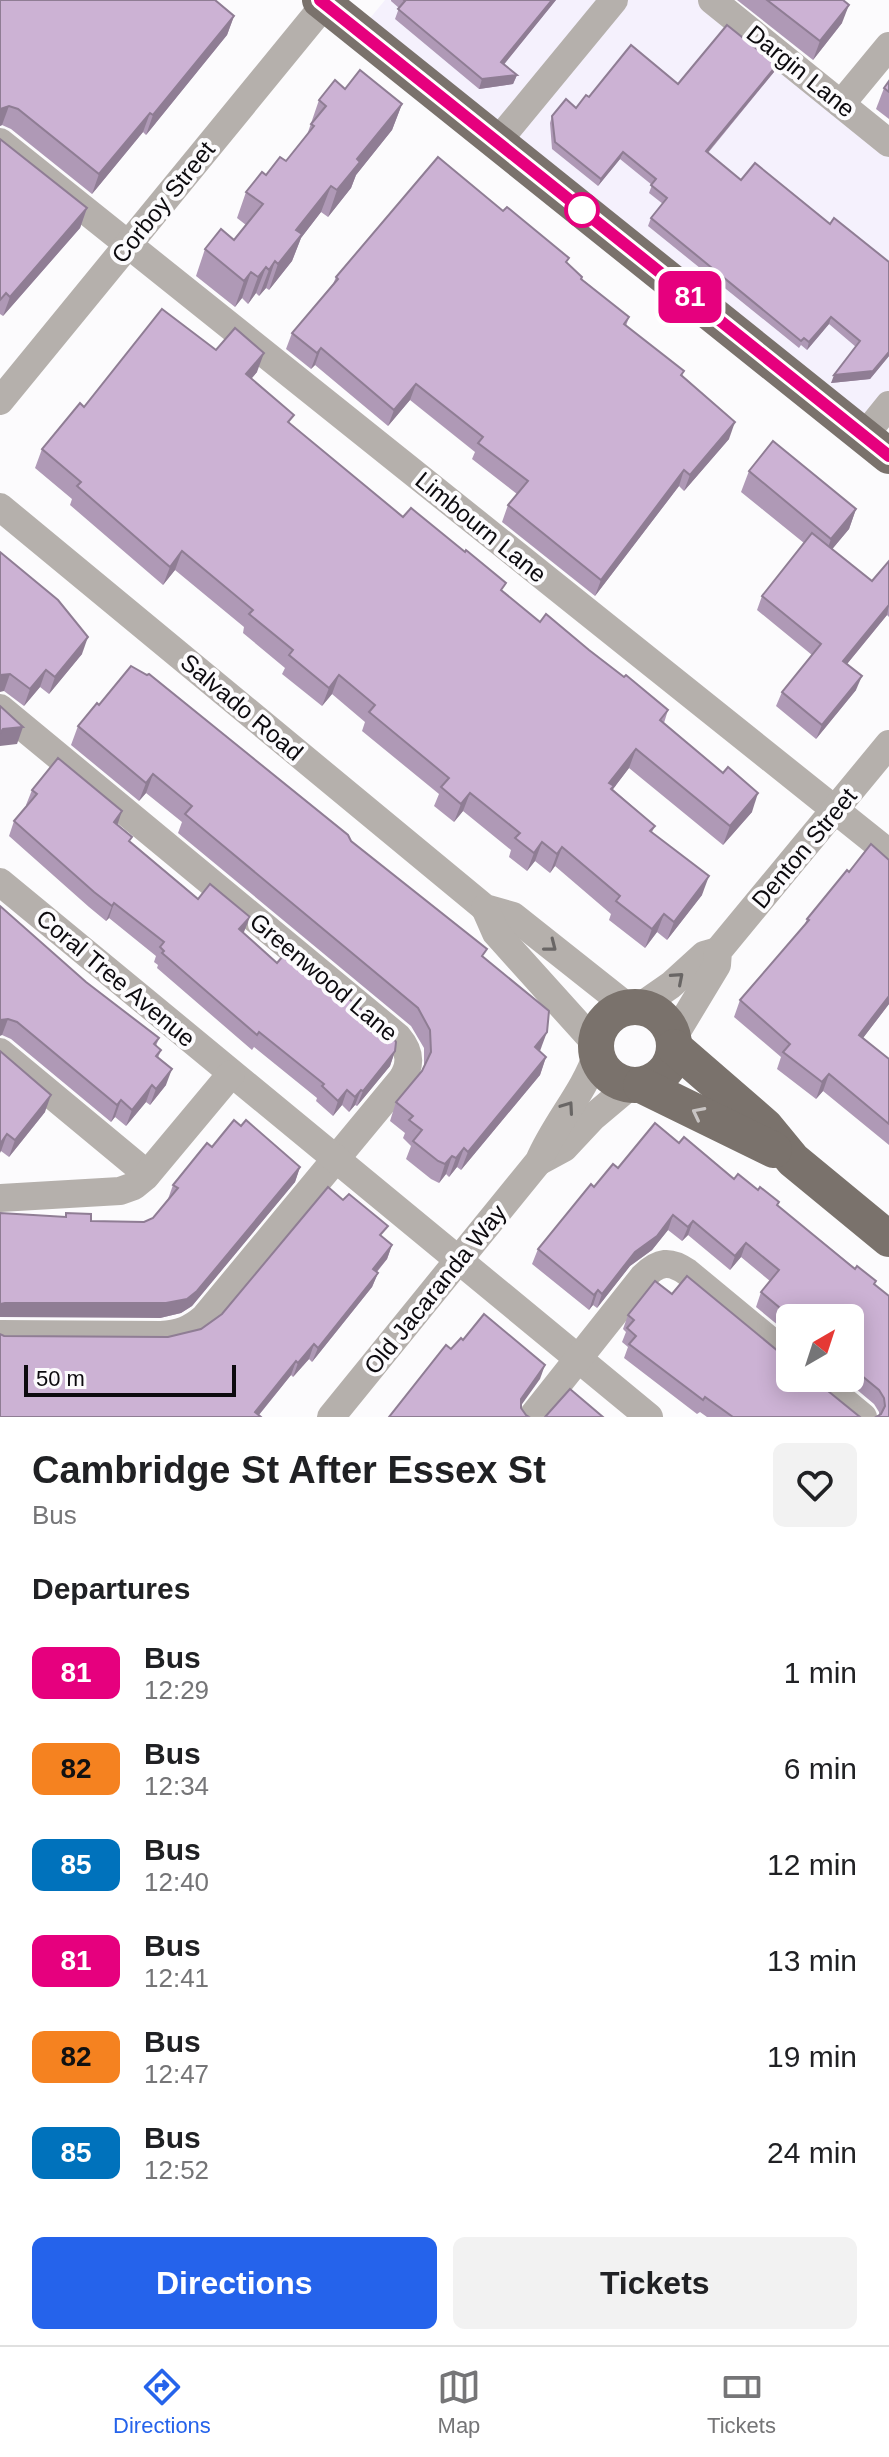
<!DOCTYPE html>
<style>
body{margin:0;font-family:Arial,sans-serif;background:#f2f2f2;color:#202124;height:100vh;display:flex;flex-direction:column;font-size:30px;white-space:nowrap}
*{box-sizing:border-box;margin:0}
p{font-size:26px;color:#757577}
.icon{flex:none;width:44px;height:44px;fill:none;stroke:currentColor;stroke-width:2;stroke-linecap:round;stroke-linejoin:round}
.map{position:relative;height:1417px;overflow:hidden}
.drawer{display:flex;flex-direction:column;background:#fff;flex:1}
.drawer>*{flex:none}
.badge{padding:0 16px;border-radius:12px;font-size:28px;line-height:52px}
.needle{width:52px;rotate:39deg}
.controls{position:absolute;left:776px;top:1304px;display:grid;gap:16px}
.controls a{display:grid;place-items:center;width:88px;height:88px;border-radius:12px;background:#fff;box-shadow:0 4px 20px #0003;font-size:40px}
.scale{position:absolute;left:24px;bottom:20px;width:212px;box-sizing:border-box;padding-left:8px;border:4px solid #0d0b0f;border-top:0;font-size:22px;line-height:28px;white-space:nowrap;color:#0d0b0f;-webkit-text-stroke:6px #fcfbfd;paint-order:stroke}
.map>.badge{position:absolute;translate:-50% -50%;box-shadow:0 0 0 4px #fff}
h2{padding:0 32px;font-size:30px;line-height:72px}
.round{display:grid;place-items:center;flex:none;width:84px;height:84px;border-radius:12px;background:#f2f2f2}
.headline{display:flex;align-items:center;justify-content:space-between;height:136px;padding:0 32px}
h1{font-size:38px;font-weight:700;line-height:60px}
.cta{display:flex;gap:16px;margin-top:auto;padding:16px 32px}
.cta a{flex:1;height:92px;border-radius:12px;background:#2563eb;color:#fff;font-size:32px;font-weight:700;line-height:92px;text-align:center}
.cta a+a{background:#f2f2f2;color:#202124}
ul{padding:0;list-style:none}
li{display:flex;align-items:center;gap:24px;height:96px;padding:0 32px}
li div{flex:1}
li b{display:block;font-size:30px}
li em{font-style:normal}
li .badge{min-width:88px;font-weight:700;text-align:center}
.menu{display:flex;justify-content:space-around;align-items:center;height:112px;border-top:2px solid #e0e0e0;background:#fff;font-size:22px;color:#757577}
.menu a{display:grid;justify-items:center;gap:4px}
.menu .current{color:#2563eb}
.map>svg:first-child{display:block}
</style>
<div class="map">
<svg width="889" height="1417" viewBox="0 0 889 1417">
<rect width="100%" height="100%" fill="#fcfbfd"/>
<polygon fill="#f5f1fd" points="385,0 712,0 889,143 889,396 862,427 362,28"/>
<g fill="none" stroke-linecap="round" stroke-linejoin="round">
<g stroke="#b5b0ac" stroke-width="28">
<polyline points="712,0 889,143"/>
<polyline points="841,104 889,46"/>
<polyline points="0,142 889,853"/>
<polyline points="497,142 614,0"/>
<polyline points="0,401 325,4"/>
<polyline points="864,436 889,405"/>
<polyline points="0,507 485,908 513,916 629,1008"/>
<path d="M0,708L398,1037C410,1051 412,1063 402,1079L204,1318C190,1330 179,1334 161,1335L0,1334"/>
<polyline points="0,882 649,1417"/>
<polyline points="485,908 496,933 596,1044"/>
<polyline points="638,1008 671,985 704,955 718,951"/>
<polyline points="673,1038 717,965 718,951 889,744"/>
<polyline points="0,1052 147,1174"/>
<polyline points="540,1161 564,1148 593,1117 631,1085"/>
<polyline points="0,1198 120,1191 134,1186 145,1177 231,1074"/>
<polyline points="816,1378 863,1417"/>
<path d="M331,1417L539,1161C555,1123 584,1093 597,1054"/>
<path d="M532,1417L643,1277C659,1261 670,1260 687,1272L790,1357"/>
</g>
<g stroke="#7a726c" stroke-width="36">
<polyline points="320,0 889,456"/>
<circle cx="635" cy="1046" r="39"/>
<polyline points="674,1047 765,1126 793,1160 889,1239"/>
<polyline points="641,1085 774,1150"/>
</g>
</g>
<g fill="#af99b6">
<polygon points="0,0 234,16 227,35 146,135 143,132 92,194 11,129 2,125 0,126"/>
<polygon points="391,0 556,0 504,64 517,75 513,84 479,89 395,19 399,8 391,1"/>
<polygon points="737,0 843,0 842,23 813,60"/>
<polygon points="774,72 708,153 741,180 830,224 889,262 889,356 870,379 831,383 856,347 829,324 807,350 801,345 799,348 648,226 651,218 663,204 649,193 652,185 620,159 598,186 552,149 550,123 552,116 576,108 589,97 678,84"/>
<polygon points="889,81 889,119 876,109 884,88"/>
<polygon points="345,89 402,104 392,130 356,175 351,188 328,217 321,212 301,238 292,261 269,290 266,288 259,296 256,293 248,304 242,298 235,307 196,276 205,249 234,240 246,225 237,218 246,192 266,175 286,161 307,135 319,100"/>
<polygon points="0,139 87,208 80,228 3,316 0,314"/>
<polygon points="567,264 582,277 582,279 629,317 626,326 684,371 682,376 729,439 684,491 679,486 595,596 502,522 508,505 517,494 472,459 475,452 410,400 388,426 315,365 311,369 286,349 292,333 333,284 336,277"/>
<polygon points="216,350 257,372 251,379 291,424 403,517 503,592 540,622 589,650 668,710 664,723 752,812 723,845 629,768 613,789 655,826 652,832 702,895 667,940 657,932 645,948 609,920 611,914 555,866 550,873 535,861 527,871 509,857 511,850 463,811 454,822 434,806 439,794 362,731 365,722 332,694 322,706 282,674 285,668 243,633 244,627 175,570 163,585 70,505 72,499 35,468 42,449 84,407"/>
<polygon points="749,471 856,509 849,529 832,549 872,581 889,561 889,617 887,615 847,664 856,690 816,739 776,706 782,692 812,655 757,610 762,596 804,543 741,492"/>
<polygon points="0,552 82,654 49,694 40,687 24,706 4,691"/>
<polygon points="78,726 351,841 484,958 540,1051 546,1057 540,1075 461,1170 457,1167 449,1177 446,1174 439,1183 431,1179 406,1159 411,1146 403,1138 405,1133 390,1121 396,1102 422,1071 424,1067 424,1048 411,1026 178,833 182,822 146,793 139,801 71,745"/>
<polygon points="32,790 117,825 130,842 198,899 244,933 277,963 395,1051 390,1066 357,1106 355,1105 349,1112 342,1105 333,1116 316,1101 317,1098 254,1047 252,1050 157,968 158,965 154,962 156,956 109,918 106,921 89,907 9,836 14,821 27,806 26,805"/>
<polygon points="889,860 889,1004 863,1038 889,1059 889,1145 823,1091 816,1099 777,1069 781,1057 734,1017 740,1000 804,926 807,919 849,872"/>
<polygon points="0,906 86,982 159,1038 156,1046 161,1050 158,1058 166,1085 150,1105 146,1102 126,1126 115,1117 111,1122 11,1039 2,1035"/>
<polygon points="0,1051 45,1112 9,1157 1,1151"/>
<polygon points="679,1143 778,1206 875,1284 889,1417 879,1415 879,1412 874,1404 843,1378 850,1378 850,1318 790,1318 790,1335 756,1307 761,1292 770,1281 741,1257 730,1270 688,1235 682,1241 668,1230 652,1250 630,1266 597,1308 593,1305 589,1310 532,1264 538,1249 594,1187 618,1168"/>
<polygon points="212,1147 300,1167 295,1182 192,1306 181,1313 160,1318 65,1217 66,1213 91,1221 144,1222 153,1218 168,1199 173,1185"/>
<polygon points="384,1238 392,1245 387,1259 377,1272 378,1273 372,1287 312,1362 309,1359 293,1377 291,1375 259,1415 4,1336 168,1337 201,1329"/>
<polygon points="672,1294 784,1356 790,1378 860,1417 707,1417 700,1412 697,1414 624,1358 628,1347 622,1342 626,1332 623,1329 628,1315"/>
</g>
<g fill="#8f7d94">
<polygon points="552,0 556,0 498,72 501,62"/>
<polygon points="849,5 842,23 813,60 820,41"/>
<polygon points="234,16 227,35 146,135 153,115"/>
<polygon points="777,65 774,72 703,158 706,151"/>
<polygon points="517,75 513,84 479,89 482,79"/>
<polygon points="402,104 392,130 356,175 351,188 328,217 337,190 357,159"/>
<polygon points="9,106 2,125 0,126 0,109"/>
<polygon points="150,113 143,132 92,194 99,174"/>
<polygon points="623,152 620,159 598,186 601,179"/>
<polygon points="331,186 321,212 301,238 292,261 269,290 278,264 296,230"/>
<polygon points="87,208 80,228 3,316 10,297"/>
<polygon points="275,261 266,288 259,296 269,270"/>
<polygon points="266,267 256,293 248,304 258,277"/>
<polygon points="251,272 242,298 235,307 244,281"/>
<polygon points="831,317 829,324 807,350 809,342"/>
<polygon points="321,348 315,365 311,369 317,353"/>
<polygon points="889,352 889,356 870,379 831,383 834,375"/>
<polygon points="264,353 257,372 239,393 246,374"/>
<polygon points="416,384 410,400 388,426 394,410"/>
<polygon points="735,422 729,439 684,491 690,475"/>
<polygon points="684,470 679,486 595,596 601,580"/>
<polygon points="856,509 849,529 824,559 831,539"/>
<polygon points="182,551 175,570 163,585 170,567"/>
<polygon points="889,605 887,615 838,675 843,661"/>
<polygon points="88,637 82,654 49,694 55,677"/>
<polygon points="46,670 40,687 24,706 30,689"/>
<polygon points="10,674 4,691 0,692 0,675"/>
<polygon points="339,675 332,694 322,706 329,688"/>
<polygon points="862,676 856,690 816,739 822,725"/>
<polygon points="23,727 17,744 0,746 0,733 3,729"/>
<polygon points="636,749 629,768 613,789 607,805 609,783"/>
<polygon points="153,774 146,793 139,801 146,783"/>
<polygon points="470,793 463,811 454,822 461,804"/>
<polygon points="758,793 752,812 723,845 730,826"/>
<polygon points="122,811 117,826 114,822"/>
<polygon points="542,842 535,861 527,871 534,853"/>
<polygon points="562,847 555,866 550,873 557,854"/>
<polygon points="709,876 702,895 667,940 674,922"/>
<polygon points="114,903 109,918 106,921 112,906"/>
<polygon points="664,914 657,932 645,948 652,929"/>
<polygon points="250,917 244,932 234,944 239,929"/>
<polygon points="889,996 889,1004 853,1051 859,1035"/>
<polygon points="8,1019 2,1035 0,1036 0,1020"/>
<polygon points="547,1032 540,1051 528,1066 535,1047"/>
<polygon points="395,1051 390,1066 357,1106 363,1091"/>
<polygon points="546,1057 540,1075 461,1170 468,1152"/>
<polygon points="172,1069 166,1085 150,1105 156,1089"/>
<polygon points="829,1074 823,1091 816,1099 822,1082"/>
<polygon points="152,1085 146,1102 126,1126 132,1110"/>
<polygon points="347,1090 342,1105 333,1116 338,1101"/>
<polygon points="361,1090 355,1105 349,1112 355,1097"/>
<polygon points="51,1095 45,1112 9,1157 15,1140"/>
<polygon points="121,1100 115,1117 111,1122 117,1105"/>
<polygon points="7,1134 1,1151 0,1153 0,1144"/>
<polygon points="464,1148 457,1167 449,1177 456,1158"/>
<polygon points="452,1156 446,1174 439,1183 445,1164"/>
<polygon points="300,1167 295,1182 192,1306 181,1313 160,1318 0,1317 0,1304"/>
<polygon points="673,1215 668,1230 652,1250 630,1266 597,1308 602,1294 635,1252"/>
<polygon points="693,1221 688,1235 682,1241 688,1227"/>
<polygon points="746,1243 741,1257 730,1270 735,1256"/>
<polygon points="392,1245 387,1259 367,1283 373,1269"/>
<polygon points="378,1273 372,1287 312,1362 318,1348"/>
<polygon points="598,1290 593,1305 589,1310 594,1295"/>
<polygon points="314,1344 309,1359 293,1377 298,1363"/>
<polygon points="296,1361 291,1375 257,1417 255,1412"/>
<polygon points="545,1365 540,1379 515,1414 521,1399"/>
</g>
<g fill="#ccb2d4" stroke="#8f7d94" stroke-width="2">
<polygon points="0,0 215,0 234,16 153,115 150,113 99,174 18,109 9,106 0,109"/>
<polygon points="404,0 552,0 501,62 517,75 482,79 398,9 405,1"/>
<polygon points="767,0 843,0 849,5 820,41"/>
<polygon points="727,25 777,65 706,151 741,180 755,163 830,224 834,218 889,262 889,352 873,371 834,375 860,341 831,317 809,342 804,338 801,341 651,218 667,198 651,185 656,179 623,152 601,179 555,142 552,116 566,99 576,108 586,95 589,97 631,45 678,84"/>
<polygon points="360,70 402,104 357,159 360,162 337,190 331,186 296,230 302,234 278,264 275,261 269,270 266,267 258,277 251,272 244,281 205,249 221,229 234,240 263,204 246,192 262,172 266,175 280,157 286,161 314,126 311,124 326,106 319,100 335,80 345,89"/>
<polygon points="889,81 889,92 884,88"/>
<polygon points="0,139 87,208 10,297 6,293 0,300"/>
<polygon points="438,157 503,211 507,207 569,258 566,262 582,277 581,279 629,317 624,324 684,371 681,375 735,422 690,475 684,470 601,580 508,505 528,481 478,443 483,437 416,384 394,410 321,348 317,353 292,333 338,279 336,277"/>
<polygon points="162,309 216,350 235,328 264,353 246,374 294,415 288,422 403,517 411,508 465,552 466,550 506,583 501,590 540,622 546,614 589,650 624,677 626,675 668,710 660,720 723,773 728,767 758,793 730,826 636,749 609,783 614,786 611,789 655,826 650,831 709,876 674,922 664,914 652,929 616,901 620,896 562,847 557,854 542,842 534,853 515,838 520,833 470,793 461,804 441,787 449,778 369,712 375,705 339,675 329,688 289,655 293,650 249,614 253,610 182,551 170,567 77,486 81,482 42,449 80,403 84,407"/>
<polygon points="773,441 856,509 831,539 749,471"/>
<polygon points="812,533 872,581 889,561 889,605 843,661 862,676 822,725 782,692 821,644 762,596"/>
<polygon points="0,552 58,600 88,637 55,677 46,670 30,689 10,674 0,675"/>
<polygon points="131,666 147,675 149,674 348,835 351,841 487,949 482,956 549,1011 547,1032 535,1047 546,1057 468,1152 464,1148 456,1158 452,1156 445,1164 438,1161 413,1141 422,1130 409,1120 413,1116 396,1102 422,1071 431,1052 430,1030 418,1008 185,814 192,806 153,774 146,783 78,726 97,703 99,705"/>
<polygon points="0,706 23,727 3,729 0,733"/>
<polygon points="58,758 122,811 114,822 132,837 129,841 198,899 210,884 250,917 239,929 277,963 289,949 391,1034 396,1042 395,1051 363,1091 361,1090 355,1097 347,1090 338,1101 322,1086 324,1084 259,1032 257,1035 162,953 164,951 160,947 164,942 114,903 112,906 94,892 14,821 37,794 32,790"/>
<polygon points="871,844 889,860 889,996 859,1035 889,1059 889,1124 829,1074 822,1082 783,1052 790,1044 740,1000 809,920 807,919 847,870 849,872"/>
<polygon points="0,906 86,982 159,1038 154,1044 161,1050 156,1056 172,1069 156,1089 152,1085 132,1110 121,1100 117,1105 17,1022 8,1019 0,1020"/>
<polygon points="0,1051 51,1095 15,1140 7,1134 0,1144"/>
<polygon points="234,1120 241,1126 246,1120 300,1167 197,1291 187,1299 166,1303 5,1303 0,1304 0,1213 66,1217 66,1213 91,1214 91,1221 144,1222 153,1218 178,1188 173,1185 207,1143 212,1147"/>
<polygon points="655,1123 679,1143 684,1137 734,1179 738,1174 758,1190 760,1187 779,1202 777,1205 850,1265 855,1269 857,1266 876,1281 874,1284 889,1296 889,1417 876,1417 881,1414 885,1406 884,1398 879,1390 850,1366 850,1318 792,1318 761,1292 779,1270 746,1243 735,1256 693,1221 688,1227 673,1215 657,1236 635,1252 602,1294 598,1290 594,1295 538,1249 591,1184 594,1187 613,1164 618,1168"/>
<polygon points="328,1187 343,1200 349,1194 388,1226 380,1235 392,1245 373,1269 378,1273 318,1348 314,1344 298,1363 296,1361 255,1412 261,1417 0,1417 0,1334 4,1336 168,1337 201,1329 222,1314"/>
<polygon points="687,1276 784,1356 790,1358 790,1378 812,1378 860,1417 733,1417 705,1397 703,1400 629,1344 636,1336 627,1328 634,1320 628,1315 655,1281 672,1294"/>
<polygon points="484,1314 545,1365 521,1399 521,1408 526,1415 529,1417 389,1417 446,1345 451,1349 461,1338 463,1340"/>
<polygon points="570,1389 603,1417 545,1417"/>
</g>
<defs><path id="oneway-chevron" d="M-2-3.5L2.5 0L-2 3.5" fill="none" stroke-width="1.6" stroke-linecap="round" stroke-linejoin="round" transform="scale(2)"/></defs>
<g stroke="#696665">
<use href="#oneway-chevron" transform="translate(551 946) rotate(38)"/>
<use href="#oneway-chevron" transform="translate(678 978) rotate(-41)"/>
<use href="#oneway-chevron" transform="translate(568 1107) rotate(-55)"/>
</g>
<use stroke="#c8c4c3" href="#oneway-chevron" transform="translate(698 1113) rotate(-153)"/>
<g fill="none" stroke-linecap="round" stroke-linejoin="round">
<g stroke="#fff" stroke-width="18">
<polyline id="line" points="320,0 889,456"/>
</g>
<use href="#line" stroke="#e6007e" stroke-width="12"/>
</g>
<circle fill="#fff" stroke="#e6007e" stroke-width="4" cx="582" cy="210" r="16"/>
<g text-anchor="middle" dominant-baseline="central" stroke-width="8" stroke-linejoin="round" paint-order="stroke">
<g font-size="24" fill="#0d0b0f" stroke="#fcfbfd">
<text transform="translate(801 71) rotate(39)">Dargin Lane</text>
<text transform="translate(163 202) rotate(-51)">Corboy Street</text>
<text transform="translate(481 527) rotate(39)">Limbourn Lane</text>
<text transform="translate(242 707) rotate(40)">Salvado Road</text>
<text transform="translate(804 848) rotate(-50)">Denton Street</text>
<text transform="translate(324 977) rotate(40)">Greenwood Lane</text>
<text transform="translate(116 978) rotate(40)">Coral Tree Avenue</text>
<text transform="translate(435 1289) rotate(-51)">Old Jacaranda Way</text>
</g>
</g>
</svg>
<div class="controls">
<a><svg class="needle" viewBox="-14 -14 28 28"><path d="M0-13l5 13h-10z" fill="#e53935"/><path d="M0 13l5-13h-10z" fill="#757577"/></svg></a>
</div>
<div class="scale">50 m</div>
<b class="badge" style="left:690px;top:297px;background:#e6007e;color:#fff">81</b>
</div>
<section class="drawer">
<div class="headline"><div><h1>Cambridge St After Essex St</h1><p>Bus</p></div><a class="round"><svg class="icon" aria-label="heart" viewBox="0 0 24 24"><path d="M12 20l-8-8c-3-5 5-10 8-4 3-6 11-1 8 4z"/></svg></a></div>
<h2>Departures</h2>
<ul>
<li><span class="badge" style="background:#e6007e;color:#fff">81</span><div><b>Bus</b><p>12:29</p></div><em>1 min</em></li>
<li><span class="badge" style="background:#f58220;color:#111">82</span><div><b>Bus</b><p>12:34</p></div><em>6 min</em></li>
<li><span class="badge" style="background:#0072bc;color:#fff">85</span><div><b>Bus</b><p>12:40</p></div><em>12 min</em></li>
<li><span class="badge" style="background:#e6007e;color:#fff">81</span><div><b>Bus</b><p>12:41</p></div><em>13 min</em></li>
<li><span class="badge" style="background:#f58220;color:#111">82</span><div><b>Bus</b><p>12:47</p></div><em>19 min</em></li>
<li><span class="badge" style="background:#0072bc;color:#fff">85</span><div><b>Bus</b><p>12:52</p></div><em>24 min</em></li>
</ul>
<div class="cta"><a>Directions</a><a>Tickets</a></div>
</section>
<nav class="menu">
<a class="current"><svg class="icon" aria-label="directions" viewBox="0 0 24 24"><path d="M12 3l9 9-9 9-9-9zM9 14v-3h6M13 9l2 2-2 2"/></svg>Directions</a>
<a><svg class="icon" aria-label="map" viewBox="0 0 24 24"><path d="M3 6l6-2 6 2 6-2v14l-6 2-6-2-6 2zM9 4v14M15 6v14"/></svg>Map</a>
<a><svg class="icon" aria-label="tickets" viewBox="0 0 24 24"><path d="M3 7h18v10H3zM15 7v10"/></svg>Tickets</a>
</nav>
